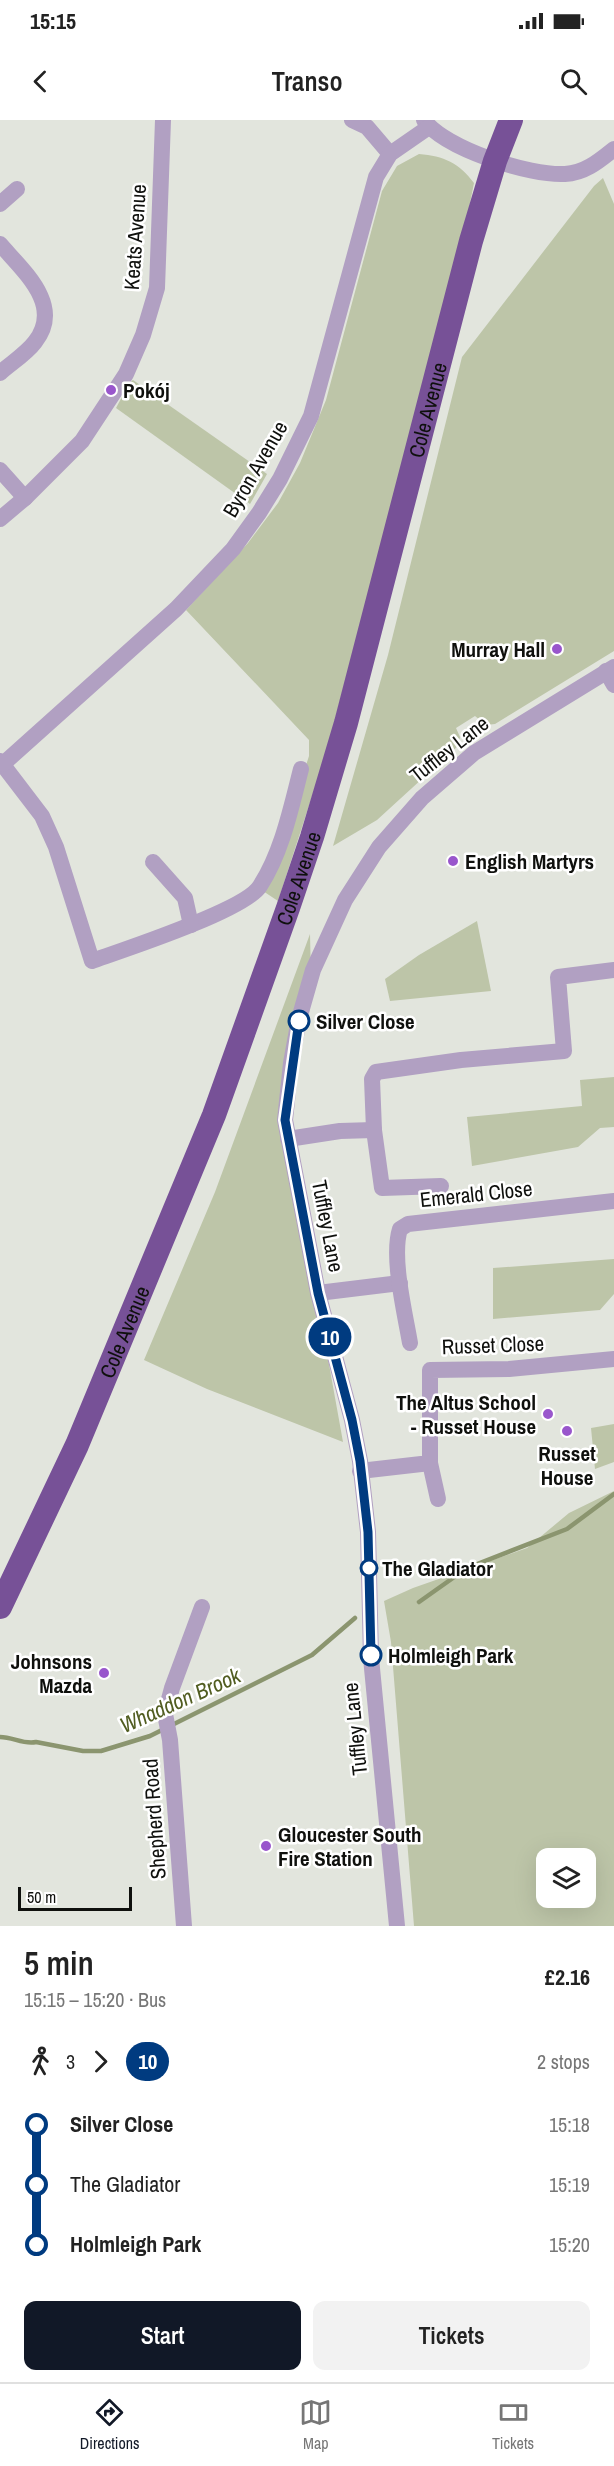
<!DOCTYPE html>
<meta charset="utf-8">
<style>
body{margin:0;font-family:"Archivo Narrow",sans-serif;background:#f2f2f2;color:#222;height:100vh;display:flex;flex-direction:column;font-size:22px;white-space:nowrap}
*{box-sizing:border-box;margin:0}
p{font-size:20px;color:#767676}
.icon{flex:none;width:33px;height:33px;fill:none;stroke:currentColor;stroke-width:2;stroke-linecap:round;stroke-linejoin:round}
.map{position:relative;height:1806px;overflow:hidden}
.panel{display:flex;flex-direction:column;background:#fff;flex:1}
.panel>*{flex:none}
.badge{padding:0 12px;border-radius:20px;font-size:21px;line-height:39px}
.tools{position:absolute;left:536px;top:1728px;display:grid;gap:12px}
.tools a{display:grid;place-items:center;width:60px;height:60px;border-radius:12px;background:#fff;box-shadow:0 6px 24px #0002;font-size:30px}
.scale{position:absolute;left:18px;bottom:15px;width:114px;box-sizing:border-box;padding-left:6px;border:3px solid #0f100d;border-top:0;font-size:16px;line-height:21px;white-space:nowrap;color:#0f100d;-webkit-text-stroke:4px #fff;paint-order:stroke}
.map>.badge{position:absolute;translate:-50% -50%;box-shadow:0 0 0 3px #fff}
.legs{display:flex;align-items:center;gap:9px;height:66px;padding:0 24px;font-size:20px}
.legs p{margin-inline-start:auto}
.overview{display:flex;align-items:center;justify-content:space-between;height:102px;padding:0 24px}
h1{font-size:33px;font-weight:600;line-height:45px}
.button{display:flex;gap:12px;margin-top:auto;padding:12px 24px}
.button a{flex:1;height:69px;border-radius:12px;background:#111827;color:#fff;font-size:24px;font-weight:600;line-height:69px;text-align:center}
.button a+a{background:#f2f2f2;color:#222}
ul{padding:0 24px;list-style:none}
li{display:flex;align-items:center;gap:21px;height:60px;font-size:22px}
li i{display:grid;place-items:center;width:9px;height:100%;margin:0 8px;background:currentColor}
li i::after{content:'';width:15px;height:15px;margin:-8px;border:4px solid;border-radius:50%;background:#fff}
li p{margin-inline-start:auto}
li:first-child i{background:linear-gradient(#0000 50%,currentColor 0)}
li:last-child i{background:linear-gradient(currentColor 50%,#0000 0)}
.status{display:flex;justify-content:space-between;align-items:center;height:42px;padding:0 30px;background:#fff;direction:ltr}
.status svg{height:16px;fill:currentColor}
header{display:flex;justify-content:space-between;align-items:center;height:78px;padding:0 24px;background:#fff;font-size:27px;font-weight:600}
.menu{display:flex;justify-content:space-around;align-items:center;height:84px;border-top:2px solid #e0e0e0;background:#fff;font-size:16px;color:#767676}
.menu a{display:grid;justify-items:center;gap:3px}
.menu .current{color:#111827}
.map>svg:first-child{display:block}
</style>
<div class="status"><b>15:15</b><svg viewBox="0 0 49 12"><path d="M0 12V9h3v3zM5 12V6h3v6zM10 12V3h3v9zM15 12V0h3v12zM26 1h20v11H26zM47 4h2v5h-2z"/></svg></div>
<header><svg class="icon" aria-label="back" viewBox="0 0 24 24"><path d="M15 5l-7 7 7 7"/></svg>Transo<svg class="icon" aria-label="search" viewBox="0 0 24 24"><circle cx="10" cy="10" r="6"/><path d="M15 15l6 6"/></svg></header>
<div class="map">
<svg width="614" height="1806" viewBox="0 0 614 1806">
<rect width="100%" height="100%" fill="#e2e5dd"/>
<g fill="#bdc5a8" fill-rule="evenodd">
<path d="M419,34C444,36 459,43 474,63L468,93L327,630L278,781L263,771L269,760L309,636V620L186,490L248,423L278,383L300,343L326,280L382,71L397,46Z"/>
<polygon points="603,58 614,84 614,531 495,604 486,605 475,596 456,608 460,617 458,626 377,700 333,726 388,535 462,237 594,66"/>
<polygon points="133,260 267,354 250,384 116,288 130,262"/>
<polygon points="477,801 491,871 390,881 385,859 419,835"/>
<polygon points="310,814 311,856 285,1000 343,1322 207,1269 144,1240 215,1072"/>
<polygon points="614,957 614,1007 600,1008 578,1027 472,1046 467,997 582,986 580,960"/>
<polygon points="614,1139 614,1174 600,1190 493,1199 493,1148"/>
<polygon points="614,1304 614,1342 595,1349 591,1308"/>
<path d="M614,1371V1806H414L391,1522L384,1481L413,1468L527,1428L569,1393ZM546,1738H585V1778H546Z"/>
</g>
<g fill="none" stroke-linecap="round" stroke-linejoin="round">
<g stroke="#8b956f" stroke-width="4.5">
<polyline points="419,1482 467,1448 567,1409 614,1374"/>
<path d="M0,1617C13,1617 24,1625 36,1622L83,1631H101L150,1616L312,1535L355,1498"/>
</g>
<g stroke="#b1a0c2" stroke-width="16">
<polyline points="352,0 367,7 390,34"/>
<path d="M424,0C445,29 530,56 565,54C585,53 599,41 614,29"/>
<polyline points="0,84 17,69"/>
<path d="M0,124C23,151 64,185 35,222C26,234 11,243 0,253"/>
<polyline points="0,350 25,378"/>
<polyline points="0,399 25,378 82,321 126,254 143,215 157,168 163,0"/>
<polyline points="606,551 614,565"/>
<path d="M0,641L42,696L56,727L92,841C123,830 246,790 260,766C282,732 291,688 301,649"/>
<polyline points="3,644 176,489 233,429 259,393 280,359 311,296 376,57 390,34 429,7"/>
<polyline points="153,742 185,778 191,805"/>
<polyline points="288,1019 340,1011 374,1010"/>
<polyline points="441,1066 382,1068 374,1010 372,959 376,952 461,940 564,931 558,857 614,850"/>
<polyline points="318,1173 400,1163"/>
<path d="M410,1223C405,1193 391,1137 400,1109L408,1104L614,1081"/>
<polyline points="430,1343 438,1379"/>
<polyline points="360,1351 430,1343 430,1250 509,1249 614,1239"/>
<polyline points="184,1806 170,1620 165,1594 172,1568 202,1487"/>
<polyline points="397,1806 371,1538 368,1412 360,1341 352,1300 318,1173 285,1000 291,943 299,899 313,850 345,780 379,727 422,678 474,633 614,547"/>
</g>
<path stroke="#775197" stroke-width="24" id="s1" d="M0,1487L77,1325L214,995L288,788L312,717L346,603L471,121L495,41L511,0"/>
</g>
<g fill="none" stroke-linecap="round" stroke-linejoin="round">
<g stroke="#fff" stroke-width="14">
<polyline id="line-1" points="299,901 285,1000 318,1173 352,1300 360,1341 368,1412 371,1535"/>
</g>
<use href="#line-1" stroke="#003b80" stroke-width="9"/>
</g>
<g fill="#9956cc" stroke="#fff" stroke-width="2">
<circle cx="111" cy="270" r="6"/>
<circle cx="557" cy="529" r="6"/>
<circle cx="453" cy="741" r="6"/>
<circle cx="548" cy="1294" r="6"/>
<circle cx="567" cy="1311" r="6"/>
<circle cx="104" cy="1553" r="6"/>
<circle cx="266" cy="1726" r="6"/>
</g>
<g fill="#fff" stroke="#003b80" stroke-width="3">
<circle cx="299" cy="901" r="10"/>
<circle cx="369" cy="1448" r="8"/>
<circle cx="371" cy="1535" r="10"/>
</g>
<g text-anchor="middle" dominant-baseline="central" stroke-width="5" stroke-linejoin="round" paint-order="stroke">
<g font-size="21" fill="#0f100d" stroke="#fff">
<text transform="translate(135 117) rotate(-86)">Keats Avenue</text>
<text stroke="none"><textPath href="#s1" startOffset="1274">Cole Avenue</textPath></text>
<text transform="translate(255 349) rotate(-60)">Byron Avenue</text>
<text transform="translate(449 629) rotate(-38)">Tuffley Lane</text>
<text stroke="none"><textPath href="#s1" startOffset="788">Cole Avenue</textPath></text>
<text transform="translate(476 1074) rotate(-6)">Emerald Close</text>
<text transform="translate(328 1106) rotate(79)">Tuffley Lane</text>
<text stroke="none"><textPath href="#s1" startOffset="302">Cole Avenue</textPath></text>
<text transform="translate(493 1225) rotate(-2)">Russet Close</text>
<text transform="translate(355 1609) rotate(-96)">Tuffley Lane</text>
<text transform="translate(154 1699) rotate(-94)">Shepherd Road</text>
</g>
<g font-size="21" font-weight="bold" fill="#0f100d" stroke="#fff" text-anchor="start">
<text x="123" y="270">Pokój</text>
<text x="545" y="529" text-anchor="end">Murray Hall</text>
<text x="465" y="741">English Martyrs</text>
<text x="536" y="1282" text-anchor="end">The Altus School<tspan x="536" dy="24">- Russet House</tspan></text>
<text x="567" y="1333" text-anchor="middle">Russet<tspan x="567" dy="24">House</tspan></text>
<text x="92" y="1541" text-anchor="end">Johnsons<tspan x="92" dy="24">Mazda</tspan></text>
<text x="278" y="1714">Gloucester South<tspan x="278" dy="24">Fire Station</tspan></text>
</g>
<g font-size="21" font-weight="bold" fill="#0f100d" stroke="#fff" text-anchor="start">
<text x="316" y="901">Silver Close</text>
<text x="382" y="1448">The Gladiator</text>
<text x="388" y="1535">Holmleigh Park</text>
</g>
<g font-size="22" font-style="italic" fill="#515d21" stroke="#fff">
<text transform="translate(180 1580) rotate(-24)">Whaddon Brook</text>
</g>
</g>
</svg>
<div class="tools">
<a><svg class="icon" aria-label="layers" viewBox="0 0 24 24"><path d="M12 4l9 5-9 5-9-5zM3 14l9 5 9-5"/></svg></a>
</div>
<div class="scale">50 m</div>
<b class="badge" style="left:330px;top:1217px;background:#003b80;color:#fff">10</b>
</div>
<section class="panel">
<div class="overview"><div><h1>5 min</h1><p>15:15 – 15:20 · Bus</p></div><b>£2.16</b></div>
<div class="legs"><svg class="icon" aria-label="walk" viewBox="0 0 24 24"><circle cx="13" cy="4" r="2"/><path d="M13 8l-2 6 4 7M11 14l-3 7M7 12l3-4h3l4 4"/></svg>3<svg class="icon" aria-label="forward" viewBox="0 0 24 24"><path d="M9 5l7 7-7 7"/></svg><b class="badge" style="background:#003b80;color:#fff">10</b><p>2 stops</p></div>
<ul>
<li><i style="color:#003b80"></i><b>Silver Close</b><p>15:18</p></li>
<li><i style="color:#003b80"></i><span>The Gladiator</span><p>15:19</p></li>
<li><i style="color:#003b80"></i><b>Holmleigh Park</b><p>15:20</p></li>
</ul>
<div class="button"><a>Start</a><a>Tickets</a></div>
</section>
<nav class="menu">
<a class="current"><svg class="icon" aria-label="directions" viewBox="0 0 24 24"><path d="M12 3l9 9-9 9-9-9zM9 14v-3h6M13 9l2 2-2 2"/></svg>Directions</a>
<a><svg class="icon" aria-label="map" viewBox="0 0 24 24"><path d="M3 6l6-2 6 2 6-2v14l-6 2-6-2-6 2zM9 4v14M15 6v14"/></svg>Map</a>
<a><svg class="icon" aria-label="tickets" viewBox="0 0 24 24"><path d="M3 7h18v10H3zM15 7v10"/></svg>Tickets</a>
</nav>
